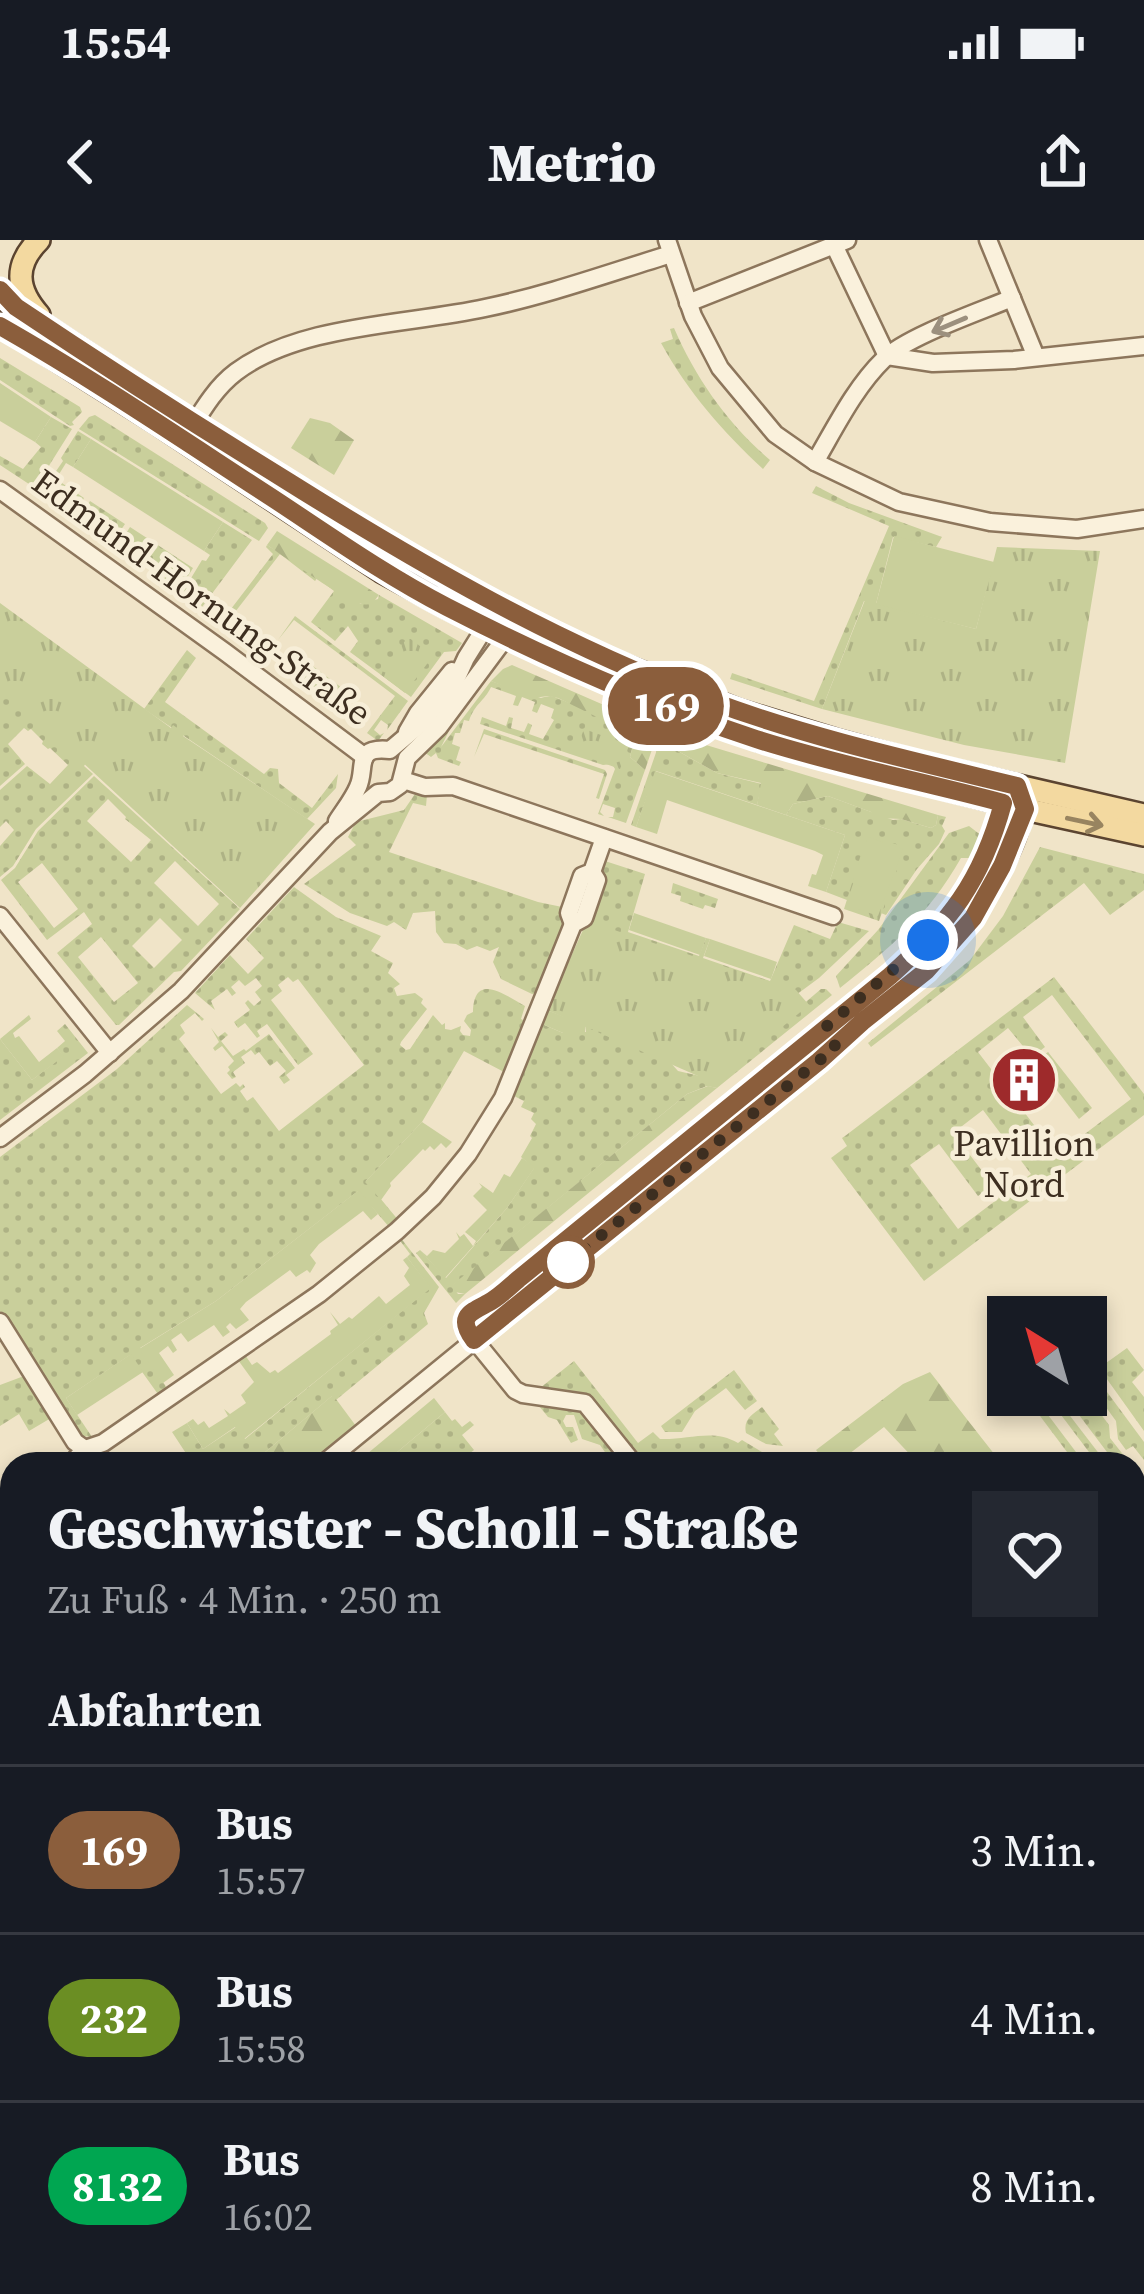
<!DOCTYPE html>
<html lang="de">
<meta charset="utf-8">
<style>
body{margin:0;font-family:"Source Serif 4",serif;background:#242831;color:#f1f3f6;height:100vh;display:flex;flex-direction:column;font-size:45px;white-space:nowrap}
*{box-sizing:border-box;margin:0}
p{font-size:39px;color:#9ea1a6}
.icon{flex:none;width:66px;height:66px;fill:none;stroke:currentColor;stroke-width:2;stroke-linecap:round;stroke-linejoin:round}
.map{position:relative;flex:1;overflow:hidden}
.drawer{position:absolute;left:0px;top:1212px;width:1146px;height:843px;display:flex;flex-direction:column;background:#171b24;border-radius:36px 36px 0 0;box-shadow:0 6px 18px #0003}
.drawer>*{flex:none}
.badge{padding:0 24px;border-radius:39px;font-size:42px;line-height:78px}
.needle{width:78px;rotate:323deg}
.buttons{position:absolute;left:987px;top:1056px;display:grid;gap:24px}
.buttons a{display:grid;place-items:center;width:120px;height:120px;border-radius:0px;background:#171b24;box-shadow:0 6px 18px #0003;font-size:60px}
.you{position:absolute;width:60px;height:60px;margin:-30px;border:9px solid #fff;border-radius:50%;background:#1a73e8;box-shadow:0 0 0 18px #1a73e833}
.map>.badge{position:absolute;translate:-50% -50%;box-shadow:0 0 0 6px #fff}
h2{padding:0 48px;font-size:45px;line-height:108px}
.round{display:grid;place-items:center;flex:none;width:126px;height:126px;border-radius:0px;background:#242831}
.headline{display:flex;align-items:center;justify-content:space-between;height:204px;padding:0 48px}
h1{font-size:57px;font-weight:800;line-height:90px}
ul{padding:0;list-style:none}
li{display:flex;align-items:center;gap:36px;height:168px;padding:0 48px;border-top:3px solid #363941}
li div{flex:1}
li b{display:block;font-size:45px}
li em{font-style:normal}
li .badge{min-width:132px;font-weight:700;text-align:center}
.status{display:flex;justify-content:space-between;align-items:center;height:84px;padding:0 60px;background:#171b24;direction:ltr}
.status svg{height:33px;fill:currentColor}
header{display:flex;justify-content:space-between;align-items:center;height:156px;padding:0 48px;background:#171b24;font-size:54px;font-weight:800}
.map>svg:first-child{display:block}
</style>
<div class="status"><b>15:54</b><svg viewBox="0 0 49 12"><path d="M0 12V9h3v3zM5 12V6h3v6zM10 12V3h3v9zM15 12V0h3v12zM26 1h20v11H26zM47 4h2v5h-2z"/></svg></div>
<header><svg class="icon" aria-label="back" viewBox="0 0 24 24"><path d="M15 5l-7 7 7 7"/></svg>Metrio<svg class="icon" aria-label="share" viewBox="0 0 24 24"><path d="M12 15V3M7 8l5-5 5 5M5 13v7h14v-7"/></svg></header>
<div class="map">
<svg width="1144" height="2054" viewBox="0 0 1144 2054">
<defs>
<pattern id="grass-dots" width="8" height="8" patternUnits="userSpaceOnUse" patternTransform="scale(3)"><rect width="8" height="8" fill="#c9cf9b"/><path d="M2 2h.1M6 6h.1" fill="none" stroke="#aeb285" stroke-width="1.8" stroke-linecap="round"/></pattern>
<pattern id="forest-firs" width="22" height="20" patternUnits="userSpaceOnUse" patternTransform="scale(3)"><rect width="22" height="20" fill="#c9cf9b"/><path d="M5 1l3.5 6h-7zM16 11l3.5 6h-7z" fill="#aeb285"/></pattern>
<pattern id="park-tufts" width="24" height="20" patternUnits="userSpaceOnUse" patternTransform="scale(3)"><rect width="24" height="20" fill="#c9cf9b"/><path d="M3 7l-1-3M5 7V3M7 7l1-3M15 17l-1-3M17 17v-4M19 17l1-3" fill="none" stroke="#aeb285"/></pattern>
</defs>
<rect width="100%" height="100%" fill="#f0e4c8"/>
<g fill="url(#grass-dots)" fill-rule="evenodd">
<path d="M674,88C696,139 728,184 770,220L763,229C723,192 688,152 661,103L673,99L670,89Z"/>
<polygon points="0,118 80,167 82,172 72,182 74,185 70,186 0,140"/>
<polygon points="95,175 265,283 268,288 259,301 79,189 89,177"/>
<polygon points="51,177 72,189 35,248 0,225 0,216 23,229 41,207 35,202"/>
<polygon points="78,191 91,199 73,227 66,223 56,239 84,258 73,275 41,253 63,221 61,218"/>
<polygon points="816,246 849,263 942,297 936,307 893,297 876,364 864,361 822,469 730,439 732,433 814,461 889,286 812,253"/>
<polygon points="90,261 125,284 112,303 87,285 89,281 81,275"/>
<polygon points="223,282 252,300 202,367 182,353 202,320 206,321 210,315 204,311"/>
<polygon points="130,287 193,328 179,351 164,340 166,335 158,330 155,334 126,312 128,308 120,303"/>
<polygon points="267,305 361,364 378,359 379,355 462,403 456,411 444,412 411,457 350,412 358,401 348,386 335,401 311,382 334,351 317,338 315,341 280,314 225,385 221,382 273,314 266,307"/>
<polygon points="295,376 408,461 387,490 388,485 381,480 374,490 380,495 384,493 378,501 367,493 395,456 294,380 278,400"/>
<polygon points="187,410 196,418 165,462 264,534 270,528 278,529 279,543 312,568 338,534 336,548 307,579 144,469"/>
<polygon points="0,429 91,516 84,526 93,534 36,589 13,626 0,637 0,606 14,590 6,581 0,587 0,550 27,526 50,544 68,525 50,508 48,509 42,504 43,501 31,489 28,491 24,488 8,504 25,524 0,546"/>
<path d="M491,441L541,458C544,457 548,456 551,456C558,457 631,489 636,493L630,517L645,530L626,583L608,577H613L615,568L603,564L600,572L604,576L598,574L615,529L612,524L603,525L480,484L482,477L506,486L509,477L513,478L511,488L524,492L528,483L532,485L529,494L543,499L554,480L551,478L554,469L541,464L537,473L532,471L535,462L522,457L518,466L513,465L516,456L491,447C484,462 475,463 469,481L464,480L460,493H455L452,504L460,507L456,520L461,522L459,526L438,518L436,513L431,517L424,512L440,493L449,491L441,507Z"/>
<polygon points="484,489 605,530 607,534 599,559 596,558 604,534 484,494 474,517"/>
<polygon points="660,501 717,533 762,544 757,565 656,531 636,587 631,585"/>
<path d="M94,536L240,669L181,731L174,732L119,785H116L57,713L92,684L84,672L47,700L1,640L15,628L38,591ZM108,559L126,577L125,579L151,600L131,622L87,581ZM175,621L219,664L198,686L154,643ZM42,623L78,669L54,688L18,642ZM160,678L182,700L154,728L132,706ZM101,697L138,743L114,762L78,717Z"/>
<polygon points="415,554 427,555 426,566 413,563 389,612 538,662 567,668 564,689 539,753 532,754 501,739 493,722 499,707 490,711 477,706 467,710 456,704 444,703 436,692 435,671 413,673 406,690 394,682 387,686 350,673 304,644 356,605 348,597 356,582 404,570"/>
<polygon points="828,556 893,580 901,579 931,588 936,585 938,575 946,577 942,586 945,591 939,604 917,629 886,675 826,652 845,595 786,575 793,564"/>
<path d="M969,586L982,596L970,618H961C928,676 891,707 840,748L836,736L878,690L949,593Z"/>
<polygon points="1040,607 1144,634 1144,650 1110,675 1084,643 871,807 868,803 970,720 1003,676"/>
<polygon points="605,621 645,634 628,692 699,716 706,698 710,699 703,718 770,741 794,685 830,699 838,682 869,691 819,738 796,755 585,683"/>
<polygon points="673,643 718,659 715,668 705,665 703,669 680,661 681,656 671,653"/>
<path d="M294,647L336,677L381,696L371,711L393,723L388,733L400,744L394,748L397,756L415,753L423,759L421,763L427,769L401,802L400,805L406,810L410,809L433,775L442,785L445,783V789L451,790L461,786L460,791L463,795L470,796L471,790L464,781L467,775L473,772C474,731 505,755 525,766L521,779L525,781L504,832L464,811L422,882L366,941L399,981L390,988L358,951L216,1061L140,1108L169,1151L160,1157L130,1115L66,1158L92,1197L83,1196L74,1189L0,1071V917L117,829L187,765L204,779L202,781L195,773L180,785L185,793L179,799L221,854L236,843L240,847L243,844L245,847L240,851L247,861L253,857L279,891L364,825L298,739L293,742L288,737L278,745L282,751L271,760L313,814L298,825L267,784L257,791L260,796L257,798L245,783L238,788L234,782L250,770L245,763L248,760L254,766L261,760L255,752L262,746L256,738L245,746L239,740L231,747L236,753L232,756L227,749L211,761L215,770L195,753L230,715L248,734L264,718L246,699Z"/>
<path d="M1054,737L1144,854V875L924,1041L831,918L847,906L842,898L845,896ZM1052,755L1131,859L1057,915L978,812L1008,788L1032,817L1045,807L1023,777ZM983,870L1031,934L958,989L910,925L939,904L978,956L993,945L953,893Z"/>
<polygon points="821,749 826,749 832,755 717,848 707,846 687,854 452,1046 458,1054 465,1054 456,1063 416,1013 420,1010 446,1038 507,968 534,928 521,917 532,898 530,896 536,884 531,879 534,873 521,867 524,861 512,855 542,784 563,793 586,792 585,785 645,794 678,831 700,836 801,766"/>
<polygon points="65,784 88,813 0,880 0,799 32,840 63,816 57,808 65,801 57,791"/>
<polygon points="211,788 218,797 225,792 228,795 221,801 233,816 244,809 246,811 269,794 295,828 286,835 290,840 284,844 279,837 286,831 277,821 270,826 259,812 255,815 251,810 241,817 245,823 233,832 236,837 232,839 227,833 230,830 228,827 234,821 222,806 215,811 213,808 219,802"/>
<polygon points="1048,812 1092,868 1079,879 1035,822"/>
<polygon points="400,997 439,1047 424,1073 428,1084 336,1160 332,1156 251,1224 182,1224 189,1218 172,1192 187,1183 203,1209 236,1187 245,1199 430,1048 407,1017 410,1014 398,998"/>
<polygon points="1127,1108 1144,1130 1132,1142 1144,1157 1144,1191 1099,1128"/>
<path d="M574,1121L638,1203L653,1192L660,1199C689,1200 713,1188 738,1203L742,1200L762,1212L789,1213L797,1224H645L590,1155L540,1148Z"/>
<polygon points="734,1130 757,1161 745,1170 726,1148 695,1171 682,1192 665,1192 661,1186"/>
<polygon points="1093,1133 1144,1202 1144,1220 1133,1206 1126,1210 1118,1199 1116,1181 1086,1140"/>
<polygon points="24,1136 51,1178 29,1191 19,1174 0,1186 0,1145"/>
<polygon points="1086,1154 1109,1185 1110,1198 1125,1217 1116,1224 1070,1163"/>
<polygon points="1033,1155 1085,1224 1076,1224 1025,1156"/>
<polygon points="1046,1155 1054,1155 1107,1224 1098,1224"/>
<polygon points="539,1166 578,1170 621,1224 608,1224 609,1218 600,1205 582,1199 574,1175 566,1175 563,1181 566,1187 573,1187 578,1200 571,1203 557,1180 548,1177"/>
<path d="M762,1167L779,1189L774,1194L783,1206L766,1204L746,1193C743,1179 752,1175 762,1167Z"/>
<polygon points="445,1172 452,1181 455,1179 462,1187 470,1181 474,1185 462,1195 474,1210 456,1224 383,1224"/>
</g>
<g fill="url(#forest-firs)">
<polygon points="310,178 330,183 354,200 334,235 291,208"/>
<path d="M277,291L379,355C373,362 373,366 362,364C345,361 285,317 267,305Z"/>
<polygon points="512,425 659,489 645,530 630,517 636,493 628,486 603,480 558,458 548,456 533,458 491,441 503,429"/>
<polygon points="663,492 938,575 936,585 931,588 901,579 878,578 871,572 828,556 793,564 786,575 757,565 761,543 717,533 660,501"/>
<polygon points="547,770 585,785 585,795 563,793 542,784"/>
<polygon points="708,846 717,848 465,1054 455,1052 451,1046 687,854"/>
<polygon points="930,1132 1002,1224 919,1224 884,1187 836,1224 827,1224 816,1210 903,1144"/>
<polygon points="333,1155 356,1186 310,1224 251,1224"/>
<polygon points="434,1158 445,1172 383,1224 355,1224"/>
</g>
<g fill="url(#park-tufts)">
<polygon points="997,307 1100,311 1065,523 964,505 822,469 865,360 976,389"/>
<polygon points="0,363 171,488 173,485 184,493 183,496 315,584 240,668 0,446"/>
<polygon points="408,397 433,416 405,453 380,434"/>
<polygon points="584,489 629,505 620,529 575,513"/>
<polygon points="867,595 905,607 879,681 844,669"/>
<polygon points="587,681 796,750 809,765 714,843 547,770"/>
<polygon points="222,2043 251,2043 287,2054 217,2054"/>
<polygon points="650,2043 844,2043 842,2054 647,2054"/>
</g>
<g fill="#c9cf9b">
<polygon points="0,143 51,177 35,202 0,181"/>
<polygon points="91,199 223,282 204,311 73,227"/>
<polygon points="894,296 994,322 976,389 876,364"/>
<polygon points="298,415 354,457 342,474 339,472 341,468 332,461 329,464 309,449 311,445 302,439 299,442 286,431"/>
<polygon points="655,531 845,595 826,652 808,646 812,634 816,635 823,615 815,611 667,560 657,594 636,587"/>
<polygon points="868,597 903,609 878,676 855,668 862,647 852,643"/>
<polygon points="634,673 706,698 700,715 629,690"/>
<polygon points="710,699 777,722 771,739 704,716"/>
<polygon points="29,775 31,779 13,793 15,798 19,796 39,822 57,808 64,816 32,840 0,799"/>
<polygon points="422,882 452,902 446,908 441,903 434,910 430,906 425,911 423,909 390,943 391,946 381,960 365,942"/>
<polygon points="522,918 535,927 507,968 445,1038 420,1010 427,1016 433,1010 445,1013 459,999 456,992 460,997 464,994 473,1006 476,1001 465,992 487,970 473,956 482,947 479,943 493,953 504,934 510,937"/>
<polygon points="359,950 378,974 371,980 363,971 319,1004 310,1015 316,1023 310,1033 307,1030 296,1037 290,1030 246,1062 240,1069 249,1080 236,1089 230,1083 226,1087 230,1092 223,1097 214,1085 188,1102 181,1093 171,1100 177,1110 173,1113 168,1106 159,1113 174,1135 163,1143 139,1109 216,1061"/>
<polygon points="407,1017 431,1048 244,1199 235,1187 203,1209 187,1183 193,1179 198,1185 204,1181 209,1188 228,1176 224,1169 230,1174 246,1163 241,1155 254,1142 238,1120 245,1115 252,1125 257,1122 270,1133 275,1130 278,1133 331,1094 330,1091 338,1085 330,1072 340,1084 349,1077 352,1079 379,1056 386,1064 410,1045 404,1036 409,1028 403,1020"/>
<polygon points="131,1114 143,1132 77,1175 66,1158"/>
</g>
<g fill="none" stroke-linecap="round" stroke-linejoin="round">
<g stroke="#8d765c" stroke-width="21">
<g id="minor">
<polyline points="667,0 693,76 720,128 775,194 815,222 899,262 990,282 1077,289 1144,279"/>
<polyline points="988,0 1036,117"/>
<polyline points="834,5 887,116"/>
<polyline points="688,63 847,0"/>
<polyline points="887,116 933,123 1014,120 1144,106"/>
<path d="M190,190C203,169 216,147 236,132C300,84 408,85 485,68C548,55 609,33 671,14"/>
<path d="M815,222C835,188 855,147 884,119C908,96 979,72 1012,58"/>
<polyline points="0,250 225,412 365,517"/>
<polyline points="407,492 418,473 452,431"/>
<polyline points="403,540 425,547 453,546 833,676"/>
<path d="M337,581C344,570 353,559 358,547C367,528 353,506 390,510L435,472L455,442L466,418L491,378"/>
<polyline points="0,676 110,813"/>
<polyline points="573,684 569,673 582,636 592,632 604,598"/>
<polyline points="0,898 85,834 181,751 330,592 378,553 390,552 400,545 407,518 439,487 512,389"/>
<polyline points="0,1082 75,1202 85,1209"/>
<polyline points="71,1224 85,1209 103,1203 319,1054 397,991 433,957 468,914 503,858 573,684 584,678 597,640 592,632"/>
<path d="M323,1224L926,731C956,702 1036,599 1021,558"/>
<path d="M634,1224L585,1163L523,1154L515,1150L468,1092C460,1074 476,1068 491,1062L889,736C947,685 983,638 1003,563L1009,556"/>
<polyline points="9,1282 12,1279"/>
<polyline points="1134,1457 1144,1459"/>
<polyline points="0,1485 12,1476"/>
<polyline points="1134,1707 1144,1709"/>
<polyline points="1134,1924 1144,1907"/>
<polyline points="341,2054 343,2043"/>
<polyline points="1083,2054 1084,2043"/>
</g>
</g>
<g stroke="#5b4430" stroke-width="26">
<g id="major">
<polyline points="0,50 7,60 26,74 194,184 396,309 520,378 605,418 740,471 835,500 919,523 1144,575"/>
<path d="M39,75C16,49 14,25 39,0"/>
<polyline points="0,84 154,181 381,331 449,368 594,436 760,500 1025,569 1144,595"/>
</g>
</g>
<use href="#minor" stroke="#faf1dc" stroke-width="16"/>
<use href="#major" stroke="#f3d9a0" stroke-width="21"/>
</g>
<defs><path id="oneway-shaft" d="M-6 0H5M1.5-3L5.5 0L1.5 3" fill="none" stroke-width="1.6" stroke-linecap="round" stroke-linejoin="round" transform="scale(3)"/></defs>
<use stroke="#9c907e" href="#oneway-shaft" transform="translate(949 85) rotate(157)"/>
<use stroke="#988460" href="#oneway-shaft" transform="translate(1085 582) rotate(12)"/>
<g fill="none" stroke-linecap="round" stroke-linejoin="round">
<g stroke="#fff" stroke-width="27">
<path id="line" d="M0,50L16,67C104,126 193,183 284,239C421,325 558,404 711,461C810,498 914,521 1017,546L1025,569L1002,626L973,678L926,731L862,782L819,821L474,1100C457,1077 469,1073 488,1063C500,1057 511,1045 521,1037L890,736C949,683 982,641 1003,563C921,541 837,525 756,499C651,464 546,418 447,367C387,336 333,298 277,261C186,202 95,140 0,86"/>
</g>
<use href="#line" stroke="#8b5e3c" stroke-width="18"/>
<polyline stroke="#3d2e20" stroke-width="12" stroke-dasharray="0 21.6" points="568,1022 836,807 830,799 827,786 928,700"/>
</g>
<defs>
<g id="building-disc" transform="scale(3.45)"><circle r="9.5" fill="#9e2a2b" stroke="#f7eed8"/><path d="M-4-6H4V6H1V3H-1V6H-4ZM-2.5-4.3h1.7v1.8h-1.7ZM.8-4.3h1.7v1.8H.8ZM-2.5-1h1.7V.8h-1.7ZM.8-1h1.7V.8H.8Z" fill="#fff"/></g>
</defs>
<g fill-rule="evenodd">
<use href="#building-disc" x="1024" y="840"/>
</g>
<circle fill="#fff" stroke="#8b5e3c" stroke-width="6" cx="568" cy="1022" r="24"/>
<g text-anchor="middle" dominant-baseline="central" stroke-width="9" stroke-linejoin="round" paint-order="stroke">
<g font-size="36" fill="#3d2e20" stroke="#f7eed8">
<text transform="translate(202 357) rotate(36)">Edmund-Hornung-Straße</text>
</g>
<g font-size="36" fill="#3d2e20" stroke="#f7eed8">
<text x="1024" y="903">Pavillion<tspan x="1024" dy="41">Nord</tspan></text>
</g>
</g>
</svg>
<div class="buttons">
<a><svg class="needle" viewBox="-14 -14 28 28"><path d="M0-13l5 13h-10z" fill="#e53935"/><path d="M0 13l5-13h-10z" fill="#9ea1a6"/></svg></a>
</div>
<div class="you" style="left:928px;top:700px"></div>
<b class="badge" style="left:666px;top:466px;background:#8b5e3c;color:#fff">169</b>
<section class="drawer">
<div class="headline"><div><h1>Geschwister - Scholl - Straße</h1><p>Zu Fuß · 4 Min. · 250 m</p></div><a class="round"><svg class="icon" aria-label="heart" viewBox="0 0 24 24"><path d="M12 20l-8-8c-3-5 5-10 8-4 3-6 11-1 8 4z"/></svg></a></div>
<h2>Abfahrten</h2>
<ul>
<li><span class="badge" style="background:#8b5e3c;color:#fff">169</span><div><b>Bus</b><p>15:57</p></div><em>3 Min.</em></li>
<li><span class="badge" style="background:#6b8e23;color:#fff">232</span><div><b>Bus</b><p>15:58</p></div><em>4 Min.</em></li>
<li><span class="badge" style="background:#00a651;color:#fff">8132</span><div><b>Bus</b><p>16:02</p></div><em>8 Min.</em></li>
</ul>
</section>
</div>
